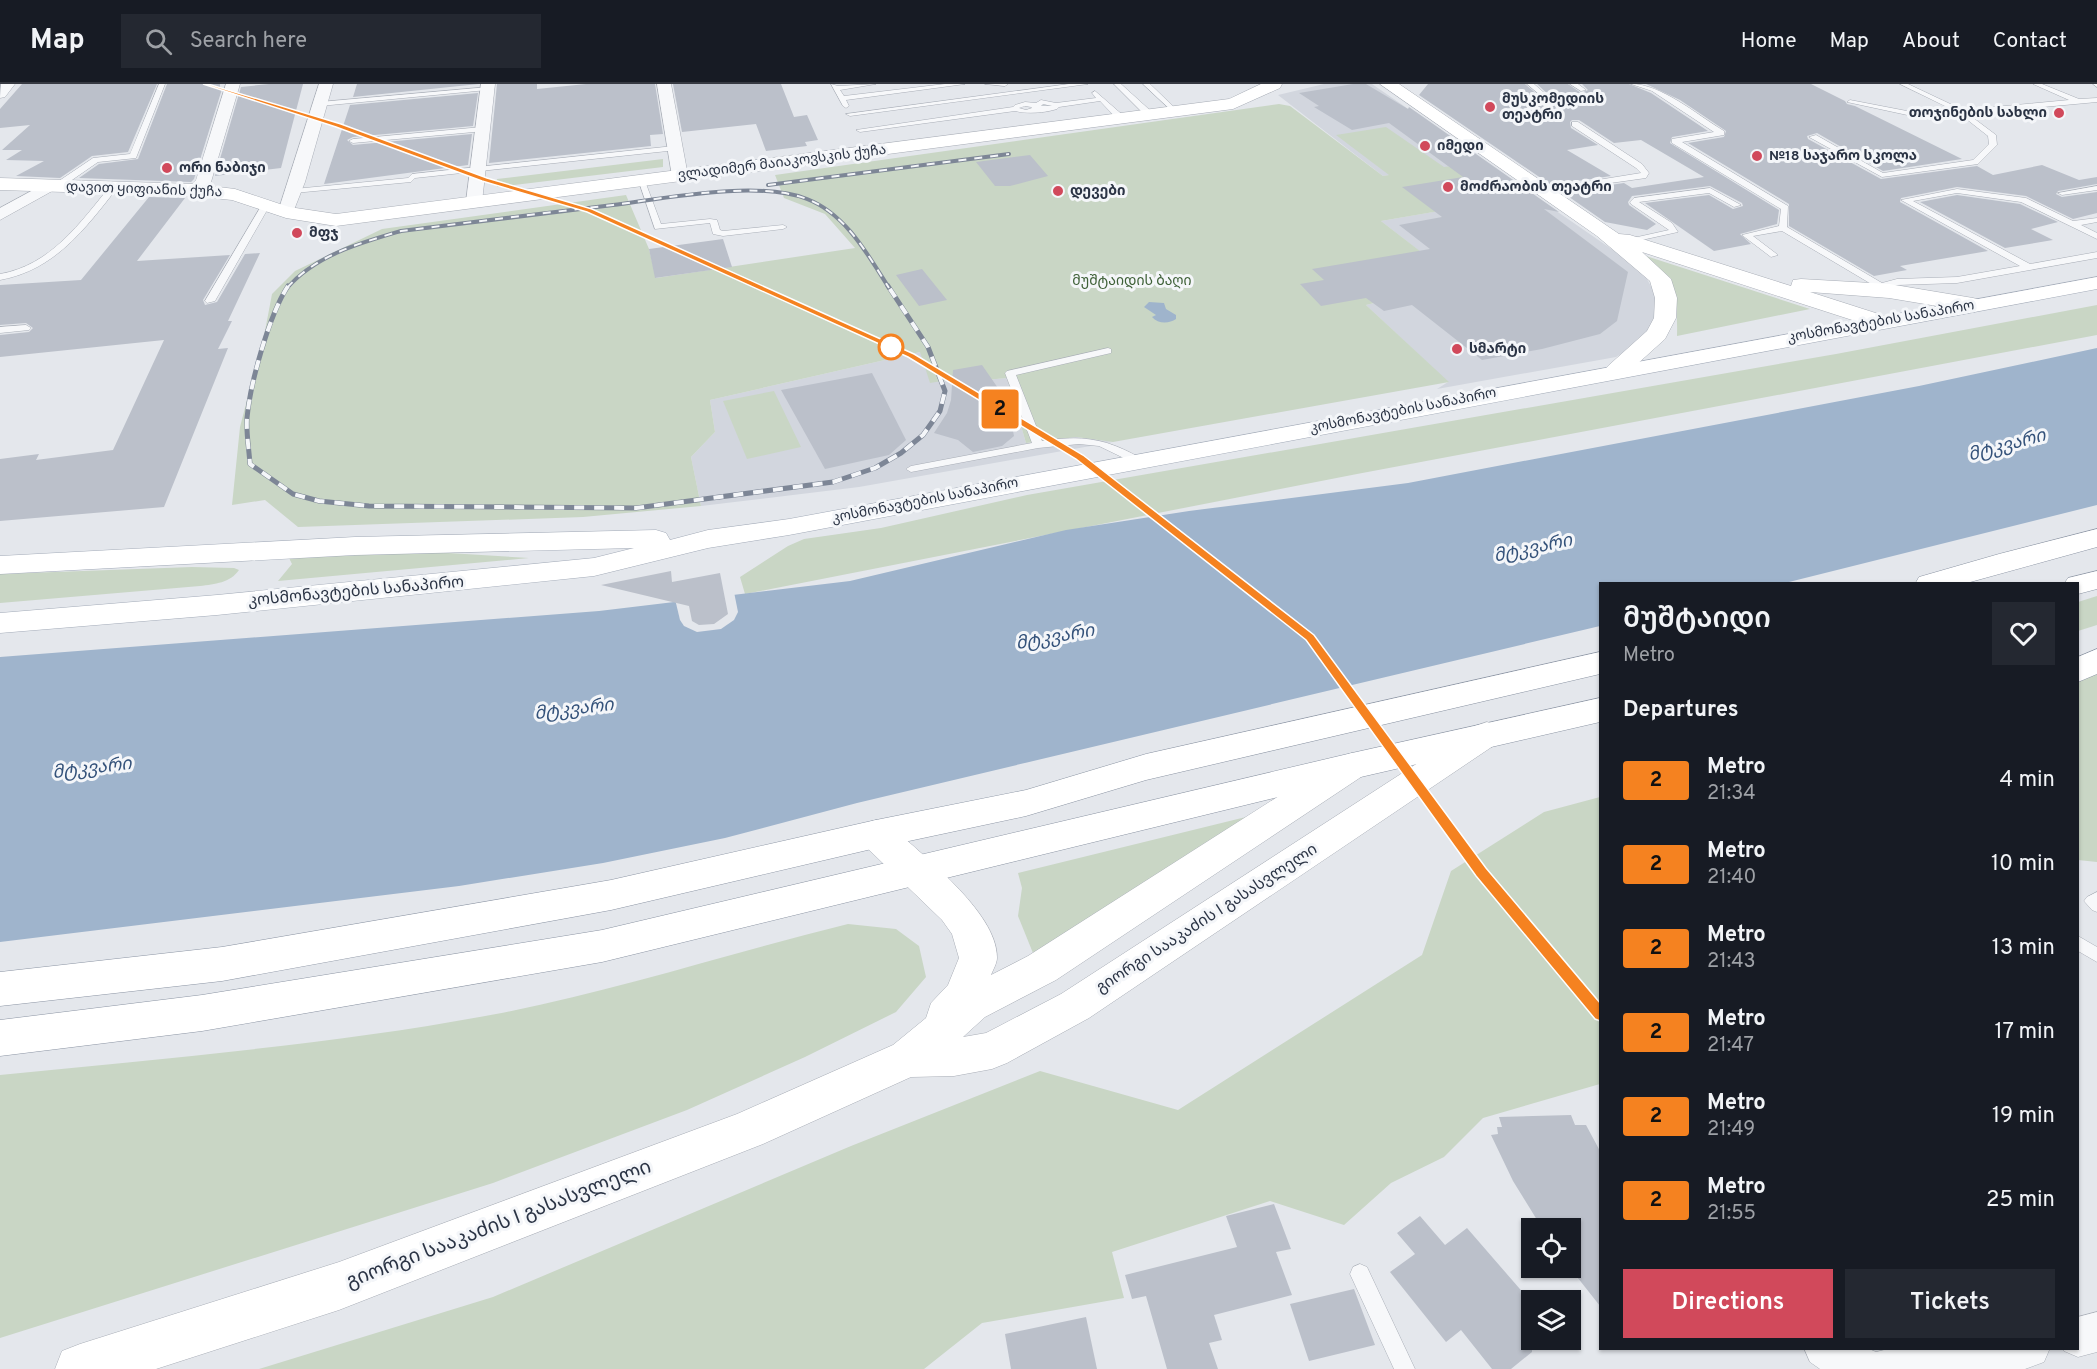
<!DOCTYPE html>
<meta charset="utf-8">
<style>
body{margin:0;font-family:Overpass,"Noto Sans Georgian",sans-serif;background:#242831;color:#f1f3f6;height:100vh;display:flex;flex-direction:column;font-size:22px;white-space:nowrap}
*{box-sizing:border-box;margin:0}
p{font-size:20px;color:#9ea1a6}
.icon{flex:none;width:33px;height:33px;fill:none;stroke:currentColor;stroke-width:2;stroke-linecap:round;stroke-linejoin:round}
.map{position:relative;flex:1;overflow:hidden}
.drawer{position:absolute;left:1599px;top:498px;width:480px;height:768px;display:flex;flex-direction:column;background:#171b24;border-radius:0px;box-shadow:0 2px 4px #0004}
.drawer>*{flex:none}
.badge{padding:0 12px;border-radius:4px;font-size:21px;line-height:39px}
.controls{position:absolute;left:1521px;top:1134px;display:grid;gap:12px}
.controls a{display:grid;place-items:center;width:60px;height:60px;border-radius:0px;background:#171b24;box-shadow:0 2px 4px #0004;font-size:30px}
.map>.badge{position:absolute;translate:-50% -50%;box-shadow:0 0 0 3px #fff}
h2{padding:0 24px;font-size:22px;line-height:54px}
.round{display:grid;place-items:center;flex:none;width:63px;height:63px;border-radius:0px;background:#242831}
.headline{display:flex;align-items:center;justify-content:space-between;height:102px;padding:0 24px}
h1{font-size:28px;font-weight:600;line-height:45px}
.primary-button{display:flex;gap:12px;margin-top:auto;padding:12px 24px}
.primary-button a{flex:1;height:69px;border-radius:0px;background:#d1495b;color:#fff;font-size:24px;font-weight:600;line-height:69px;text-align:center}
.primary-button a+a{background:#242831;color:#f1f3f6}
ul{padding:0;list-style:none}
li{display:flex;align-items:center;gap:18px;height:84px;padding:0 24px}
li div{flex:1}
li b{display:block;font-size:22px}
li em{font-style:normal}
li .badge{min-width:66px;font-weight:700;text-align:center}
header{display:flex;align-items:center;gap:36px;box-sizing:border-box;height:84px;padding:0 30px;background:#171b24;border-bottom:2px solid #363941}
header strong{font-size:28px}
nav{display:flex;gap:33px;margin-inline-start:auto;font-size:21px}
.search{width:420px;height:54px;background:#242831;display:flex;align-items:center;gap:15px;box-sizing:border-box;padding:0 21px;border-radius:0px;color:#9ea1a6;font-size:22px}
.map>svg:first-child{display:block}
</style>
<header>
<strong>Map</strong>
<div class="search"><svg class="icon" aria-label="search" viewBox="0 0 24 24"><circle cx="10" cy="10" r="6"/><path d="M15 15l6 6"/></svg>Search here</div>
<nav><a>Home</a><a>Map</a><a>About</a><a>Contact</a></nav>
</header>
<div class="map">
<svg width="2097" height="1285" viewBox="0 0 2097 1285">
<rect width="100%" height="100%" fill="#e4e7ec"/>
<g fill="#d2d6de">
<polygon points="1324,0 1372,0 1642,186 1659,217 1656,241 1643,257 1616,273 1437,305 1448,298 1366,221 1459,198 1381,137 1520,113 1476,79 1383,92 1278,11"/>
<polygon points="920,268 978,291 985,296 1007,294 1026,359 1076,353 1113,358 859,403 701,422 691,373 715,348 710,316"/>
</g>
<g fill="#c9d6c5">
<polygon points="1279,20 1290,22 1383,92 1389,91 1336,51 1386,43 1444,83 1476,79 1521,113 1381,137 1460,198 1366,221 1449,298 1113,358 1076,353 1026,359 1007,294 985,296 977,291 930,299 920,268 710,316 715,348 691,373 701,422 583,433 298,443 265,416 232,421 240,343 265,247 272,210 295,187 382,145 626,111 649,165 656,194 855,164 825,130 784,114 775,91"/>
<polygon points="663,75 663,83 497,103 497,95"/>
<path d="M1646,172L1810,225L1677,252C1678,209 1673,204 1646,172Z"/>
<polygon points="2097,221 2097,251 1357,390 745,510 740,493 788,462 804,455 881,444 1027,411 1836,270"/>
<polygon points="774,307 801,363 747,375 723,317"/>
<polygon points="432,468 529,474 278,497 292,480 289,474"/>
<path d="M192,483L234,484L239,486C230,499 215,500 200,502L0,519V490Z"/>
<polygon points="2097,512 2097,541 2078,547 2078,518"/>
<polygon points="2097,587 2097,778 2078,776 2078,594"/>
<polygon points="1600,713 1600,1000 1483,1034 1444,1073 1391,1099 1344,1141 1270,1117 1112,1168 1124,1214 982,1239 924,1285 259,1285 493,1213 851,1062 1040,987 1178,1026 1422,871 1451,787 1544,728"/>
<polygon points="1254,731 1035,874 1018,832 1022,804 1018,789"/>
<path d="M848,840L896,845L919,862L926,893L896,928L805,973L687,1026L493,1099L0,1254V991C165,974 332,961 496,930C615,907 730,869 848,840Z"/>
</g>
<g fill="#9fb4cc">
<path d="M1149,218L1164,219L1166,225L1176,231V235C1169,240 1158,240 1152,233L1156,231L1144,223Z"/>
<polygon points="2097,264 2097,421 1785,499 1600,500 1600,542 857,719 725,754 603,779 459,802 0,858 0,573 599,527 850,497 1066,446 1189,427 1408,399 1919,302"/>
</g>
<polygon fill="#e4e7ec" points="734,508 738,528 734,536 721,545 697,548 684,542 680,536 675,515"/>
<g fill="#bbc0ca">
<polygon points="22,0 157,0 128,68 92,72 60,94 16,92 44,77 6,76 22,66 2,66 30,41 0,44 0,25"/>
<polygon points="167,0 220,0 220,5 222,5 194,95 191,98 79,94 99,80 138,75"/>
<polygon points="269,0 303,0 281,84 215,92 241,3"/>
<polygon points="357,0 479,0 353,13"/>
<polygon points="497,0 537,0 537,5 586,0 655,0 663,50 650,51 651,62 489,79"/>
<polygon points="673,0 781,0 794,33 807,31 818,56 805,58 807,62 766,67 756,40 682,48"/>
<polygon points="1353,0 1366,0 1408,25 1409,23 1559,128 1544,125 1628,188 1617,237 1600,250 1542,265 1482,276 1412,221 1384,227 1366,214 1321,222 1300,200 1324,196 1312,185 1430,165 1399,141 1442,133 1402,103 1463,93 1389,39 1352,46 1314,23 1319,22 1299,9"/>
<polygon points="1428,0 1525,0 1545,17 1552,14 1537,0 1568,0 1581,9 1588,6 1582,0 1629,0 1651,9 1708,47 1672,53 1670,59 1779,126 1777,140 1740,150 1751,160 1714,167 1645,119 1709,111 1733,125 1743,122 1742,119 1710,102 1632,112 1628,118 1629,121 1656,140 1647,146 1605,138 1562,108 1624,99 1632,104 1704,93 1641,56 1614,59 1579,36 1572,36 1570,38 1571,44 1598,61 1567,66 1611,92 1551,101 1419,11"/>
<polygon points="1646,0 1811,0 1845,17 1847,20 1855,22 1962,75 1883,87 1817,49 1807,52 1808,55 1881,95 1977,82 1993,91 2042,81 2079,96 2097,93 2097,100 2058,107 2056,110 2062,113 2097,108 2097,129 2073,135 2026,112 1957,103 1901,114 1900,118 1988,167 1900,182 1907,186 1874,192 1789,142 1789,120 1688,59 1724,53 1726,47 1680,16"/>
<polygon points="478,9 473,42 353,53 347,56 353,61 472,50 468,81 324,100 350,21"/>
<polygon points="1030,71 1048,92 1010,102 995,102 976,78"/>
<polygon points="1957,111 2020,120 2058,138 2031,145 2053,156 2005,164 1920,118"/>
<polygon points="149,113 185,114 137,177 230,171 203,216 205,221 217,218 245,170 260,169 228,237 232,237 218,265 228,264 164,423 0,437 0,375 39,370 36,376 113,366 164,256 0,273 0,251 29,248 33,244 26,239 0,241 0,201 81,196"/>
<polygon points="723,155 732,183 655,194 649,165"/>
<polygon points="922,185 947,216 919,222 896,191"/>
<polygon points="982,281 1007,317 1014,352 1002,362 973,368 958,356 934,349 947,329 951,316 953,286"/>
<polygon points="872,289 906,356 889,371 825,385 781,306"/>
<polygon points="671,487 672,498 720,489 728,530 714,540 699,541 692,537 689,522 601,501"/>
<polygon points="1571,1031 1575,1041 1586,1041 1600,1067 1600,1222 1570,1184 1570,1144 1542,1144 1513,1097 1491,1051 1498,1050 1497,1043 1502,1043 1499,1033"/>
<polygon points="1274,1120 1291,1165 1276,1168 1292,1211 1214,1231 1222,1256 1209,1259 1218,1285 1167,1285 1146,1212 1132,1215 1125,1191 1237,1163 1226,1132"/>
<polygon points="1420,1132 1445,1161 1467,1144 1532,1219 1532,1268 1511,1285 1492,1285 1461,1246 1446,1258 1390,1188 1415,1170 1397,1149"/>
<polygon points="1354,1205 1375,1261 1309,1277 1290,1220"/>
<polygon points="1086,1233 1097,1285 1011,1285 1005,1250"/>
</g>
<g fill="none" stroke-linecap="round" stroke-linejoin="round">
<g stroke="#a9aeb7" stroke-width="1">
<g id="lane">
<polygon points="159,0 165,0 136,74 98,78 59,105 53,105 53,101 93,74 130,70"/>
<polygon points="831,0 838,2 876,0 840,6 844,12 945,0 965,0 846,16 849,22 846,24 843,22"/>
<polygon points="985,0 1008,0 1005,2"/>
<polygon points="1069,0 1088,0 850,32 846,30"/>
<polygon points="1114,0 1121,0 1153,29 1153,33 1147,33"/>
<polygon points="1143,0 1150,0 1178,27 1178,29 1174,29"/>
<polygon points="1527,0 1534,0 1550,14 1545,15"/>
<polygon points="1570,0 1578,0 1586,6 1581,7"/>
<path d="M1631,0C1662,0 1697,31 1724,47V51L1682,58L1788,122L1787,143L1882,199L1897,195L1957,193L2020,182L1901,116L1957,105L2026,114L2073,137L2097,134V138L2081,141L2097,149V155L2021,118L1957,109L1913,117L2030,180L2097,168V174L1957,199L1897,201L1871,207L1867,204L1873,201L1782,147L1753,152L1778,171L1771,173L1742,151L1779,142L1781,125L1672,59V55L1714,48L1652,7Z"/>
<polygon points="1900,0 1908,0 1963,26 2069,16 2033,0 2042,0 2079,15 2097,14 2097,18 1968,30 1996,51 1997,61 1978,80 1882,93 1809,53 1816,51 1883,89 1973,76 1989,60 1988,52 1960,30 1912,32 1847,18 1850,16 1912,28 1953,26"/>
<polygon points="2093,0 2097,0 2097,3"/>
<polygon points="489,3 487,6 320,22 317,20 320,18"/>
<path d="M1095,7L1125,33V37H1119L1100,17L1059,23L1057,25C1045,29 1027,30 1015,27L860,48L856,46L1013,23L1015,21L1025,18L1036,19L1041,16L1056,19L1096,14L1092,9ZM1043,20L1052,22H1041ZM1025,22L1031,23L1032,24L1026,26L1019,24Z"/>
<polygon points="1572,38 1578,38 1642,80 1649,89 1646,94 1539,109 1538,107 1542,105 1641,89 1636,84 1572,42"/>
<polygon points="482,43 485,43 485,47 353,59 349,57 353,55"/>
<polygon points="674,62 677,62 677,66 415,94 411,98 294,109 290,107 294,105 408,94 412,90"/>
<polygon points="638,95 645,97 661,140 710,135 717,136 720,146 723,147 783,141 787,143 783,145 723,152 713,150 710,139 655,145"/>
<path d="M111,101L118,103C85,145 55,186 0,196V190C51,181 80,139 111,101Z"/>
<polygon points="2097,102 2097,106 2062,111 2058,109"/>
<polygon points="1710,104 1741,121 1734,123 1709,109 1639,118 1672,139 1678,148 1628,159 1624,156 1669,146 1631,120 1630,118 1634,114"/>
<polygon points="263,119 270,121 215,217 207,219 205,217"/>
<polygon points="26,241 31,244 29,246 0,249 0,243"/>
<path d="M1108,264L1111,265V269L1016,291L1042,357C1082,351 1106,354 1142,375V379H1134L1099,362L1079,360L1038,364L911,388L906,385L911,382L1032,359L1005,289L1007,287Z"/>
<polygon points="2097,808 2097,828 2092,826 2084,817 2087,813"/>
<polygon points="2078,852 2097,863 2097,878 2078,867"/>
<polygon points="1360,1180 1367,1183 1415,1285 1394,1285 1350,1190 1353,1183"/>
</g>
</g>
<g stroke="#a9aeb7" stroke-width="1">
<g id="street">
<polygon points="1,0 15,0 5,13 0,14"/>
<polygon points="226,0 240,0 211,98 200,109 188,109 186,106 196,96"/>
<polygon points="319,0 333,0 305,98 292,131 280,131 278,128"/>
<polygon points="481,0 495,0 482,118 474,123 466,118"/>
<polygon points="657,0 671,0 688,92 685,95 675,95 672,92"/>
<polygon points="48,98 56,103 54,106 0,136 0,124"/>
<polygon points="2097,1228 2097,1268 2078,1273 2064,1267 2063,1264 2078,1264 2078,1233"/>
<polygon points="1804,1264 1867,1264 1876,1268 1892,1264 2050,1264 2044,1278 2025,1285 1820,1285 1810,1278"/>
</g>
</g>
<g stroke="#a9aeb7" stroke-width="1">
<g id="secondary">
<polygon points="1261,0 1282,0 1280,4 1233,25 336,142 286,134 232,116 194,112 0,106 0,94 194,100 235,105 289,123 336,130 1229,15"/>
<polygon points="1380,0 1399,0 1619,150 1630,151 1791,202 1793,196 1801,195 1889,200 1973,214 1981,216 1984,221 1981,226 1973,228 1889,214 1810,208 1888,233 1891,238 1888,243 1880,245 1642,168 1671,195 1677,214 1676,234 1665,255 1624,292 1616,294 1608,292 1604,287 1608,282 1647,247 1654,234 1655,214 1650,197 1597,152"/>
<path d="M1487,638L1499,642L1504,650L1499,658L1089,934L1007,979L992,985L954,992L911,993L763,1060L339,1226L156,1285H55L62,1267L80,1260L339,1178L737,1030L893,961L926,934L931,919L948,901L959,874L952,850L942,836L863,760L858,750L863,740L876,736L889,740C920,770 998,828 997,874C997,879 993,886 991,891L1028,872L1340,673L1352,669L1364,673L1369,682L1364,691L1056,896L985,933L963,953L986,949L1061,910L1475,642Z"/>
</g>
</g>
<g stroke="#a3abb8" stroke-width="1">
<polygon id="primary" points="2097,193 2097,205 789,451 708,464 594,492 217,531 0,549 0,529 217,511 594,474 634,464 355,471 0,490 0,472 355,453 656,446 666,449 670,456 708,446 789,435"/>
</g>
<g stroke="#8b94a3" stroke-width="1">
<g id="highway">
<polygon points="2097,445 2097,463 1963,500 1915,500 1919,493 1999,470"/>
<polygon points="2097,487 2097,505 2078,510 2078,500 2064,500 2068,494"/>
<polygon points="2097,565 2097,590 2078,598 2078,573"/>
<polygon points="1600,568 1600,590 1146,696 1026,732 876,764 611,826 222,897 0,922 0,888 222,863 611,796 876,736 1026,706 1146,670"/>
<polygon points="1600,614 1600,638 1352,695 602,878 202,947 0,972 0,936 202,911 602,846 1352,669"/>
</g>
</g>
<use href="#lane" fill="#f7f8fa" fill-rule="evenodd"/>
<use href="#street" fill="#f7f8fa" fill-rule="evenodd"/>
<use href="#secondary" fill="#fff" fill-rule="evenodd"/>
<use href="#primary" fill="#fff" fill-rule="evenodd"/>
<use href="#highway" fill="#fff" fill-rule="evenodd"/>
<g stroke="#7d8696" stroke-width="4">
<g id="rail-far1">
<polyline points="768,101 1009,70"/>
<path d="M287,204C316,171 360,159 401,147C472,138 543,129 613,121C666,114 759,96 807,115C846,130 868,171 889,204"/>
</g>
</g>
<g stroke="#7d8696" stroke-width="5">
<path id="rail" d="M288,202C269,231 250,300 247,334C246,349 249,365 250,380L293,410L319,417L369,422L636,424L833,398L875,384L901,369L923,351L940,327L945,307L928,263L888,202"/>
</g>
<use href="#rail-far1" stroke="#f4f6f9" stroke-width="2" stroke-dasharray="8" stroke-linecap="butt"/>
<use href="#rail" stroke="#f4f6f9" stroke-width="4" stroke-dasharray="10" stroke-linecap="butt"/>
</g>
<polygon fill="#f58220" stroke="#fff" stroke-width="1.5" points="203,0 208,0 341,40 487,94 592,125 914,270 1083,371 1314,551 1486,784 1606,926 1608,930 1606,935 1600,937 1595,935 1476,792 1306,556 1076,375 908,273 587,128 482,97 336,43"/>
<g fill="#d1495b" stroke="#f4f6f9" stroke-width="2">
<circle cx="1490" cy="23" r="6"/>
<circle cx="2059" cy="29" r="6"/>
<circle cx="1425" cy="62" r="6"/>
<circle cx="1757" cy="72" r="6"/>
<circle cx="167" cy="84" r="6"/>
<circle cx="1448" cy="103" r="6"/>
<circle cx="1058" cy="107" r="6"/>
<circle cx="297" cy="149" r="6"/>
<circle cx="1457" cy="265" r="6"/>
</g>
<circle fill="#fff" stroke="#f58220" stroke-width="3" cx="891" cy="263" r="12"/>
<g text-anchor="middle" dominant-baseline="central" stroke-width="6" stroke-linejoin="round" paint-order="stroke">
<g font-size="14" font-weight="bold" fill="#2b3445" stroke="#f4f6f9" text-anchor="start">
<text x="1502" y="15">მუსკომედიის<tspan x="1502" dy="16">თეატრი</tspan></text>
<text x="2047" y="29" text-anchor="end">თოჯინების სახლი</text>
<text x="1437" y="62">იმედი</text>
<text x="1769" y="72">№18 საჯარო სკოლა</text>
<text x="179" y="84">ორი ნაბიჯი</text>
<text x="1460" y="103">მოძრაობის თეატრი</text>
<text x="1070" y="107">დევები</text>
<text x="309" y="149">მფჯ</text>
<text x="1469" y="265">სმარტი</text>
</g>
<g font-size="14" fill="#2b3445" stroke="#f4f6f9">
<text transform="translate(782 79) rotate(-7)">ვლადიმერ მაიაკოვსკის ქუჩა</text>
<text transform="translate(144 106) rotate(2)">დავით ყიფიანის ქუჩა</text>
<text transform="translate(1881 238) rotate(-10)">კოსმონავტების სანაპირო</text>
<text transform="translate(1403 327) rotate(-11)">კოსმონავტების სანაპირო</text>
<text transform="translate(925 417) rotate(-11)">კოსმონავტების სანაპირო</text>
</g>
<g font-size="14" fill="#3f6138" stroke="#f4f6f9">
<text x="1132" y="197">მუშტაიდის ბაღი</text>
</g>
<g font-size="16" fill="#2b3445" stroke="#f4f6f9">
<text transform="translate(356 508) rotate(-5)">კოსმონავტების სანაპირო</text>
<text transform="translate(1207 835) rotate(-33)">გიორგი სააკაძის I გასასვლელი</text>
</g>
<g font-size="18" font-style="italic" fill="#34527a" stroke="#f4f6f9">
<text transform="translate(2007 362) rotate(-15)">მტკვარი</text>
<text transform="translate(1533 465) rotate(-12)">მტკვარი</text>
<text transform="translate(1055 554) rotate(-10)">მტკვარი</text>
<text transform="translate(574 626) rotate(-7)">მტკვარი</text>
<text transform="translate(92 685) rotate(-7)">მტკვარი</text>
</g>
<g font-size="20" fill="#2b3445" stroke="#f4f6f9">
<text transform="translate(499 1141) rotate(-21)">გიორგი სააკაძის I გასასვლელი</text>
</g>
</g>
</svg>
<div class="controls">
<a><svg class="icon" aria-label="locate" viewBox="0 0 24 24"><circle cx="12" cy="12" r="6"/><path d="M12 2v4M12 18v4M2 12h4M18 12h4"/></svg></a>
<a><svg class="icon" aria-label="layers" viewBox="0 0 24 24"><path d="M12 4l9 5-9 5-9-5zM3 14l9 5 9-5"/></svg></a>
</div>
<b class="badge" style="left:1000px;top:325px;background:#f58220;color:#111">2</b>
<section class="drawer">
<div class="headline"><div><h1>მუშტაიდი</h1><p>Metro</p></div><a class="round"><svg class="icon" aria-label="heart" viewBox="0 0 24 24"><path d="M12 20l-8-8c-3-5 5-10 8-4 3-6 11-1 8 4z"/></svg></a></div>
<h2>Departures</h2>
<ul>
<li><span class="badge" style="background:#f58220;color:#111">2</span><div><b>Metro</b><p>21:34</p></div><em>4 min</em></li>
<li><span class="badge" style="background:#f58220;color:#111">2</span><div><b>Metro</b><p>21:40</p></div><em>10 min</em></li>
<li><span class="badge" style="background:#f58220;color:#111">2</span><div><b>Metro</b><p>21:43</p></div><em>13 min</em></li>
<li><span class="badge" style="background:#f58220;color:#111">2</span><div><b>Metro</b><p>21:47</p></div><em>17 min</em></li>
<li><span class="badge" style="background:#f58220;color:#111">2</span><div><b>Metro</b><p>21:49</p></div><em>19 min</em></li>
<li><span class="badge" style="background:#f58220;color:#111">2</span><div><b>Metro</b><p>21:55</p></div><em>25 min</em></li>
</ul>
<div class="primary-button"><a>Directions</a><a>Tickets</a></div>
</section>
</div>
